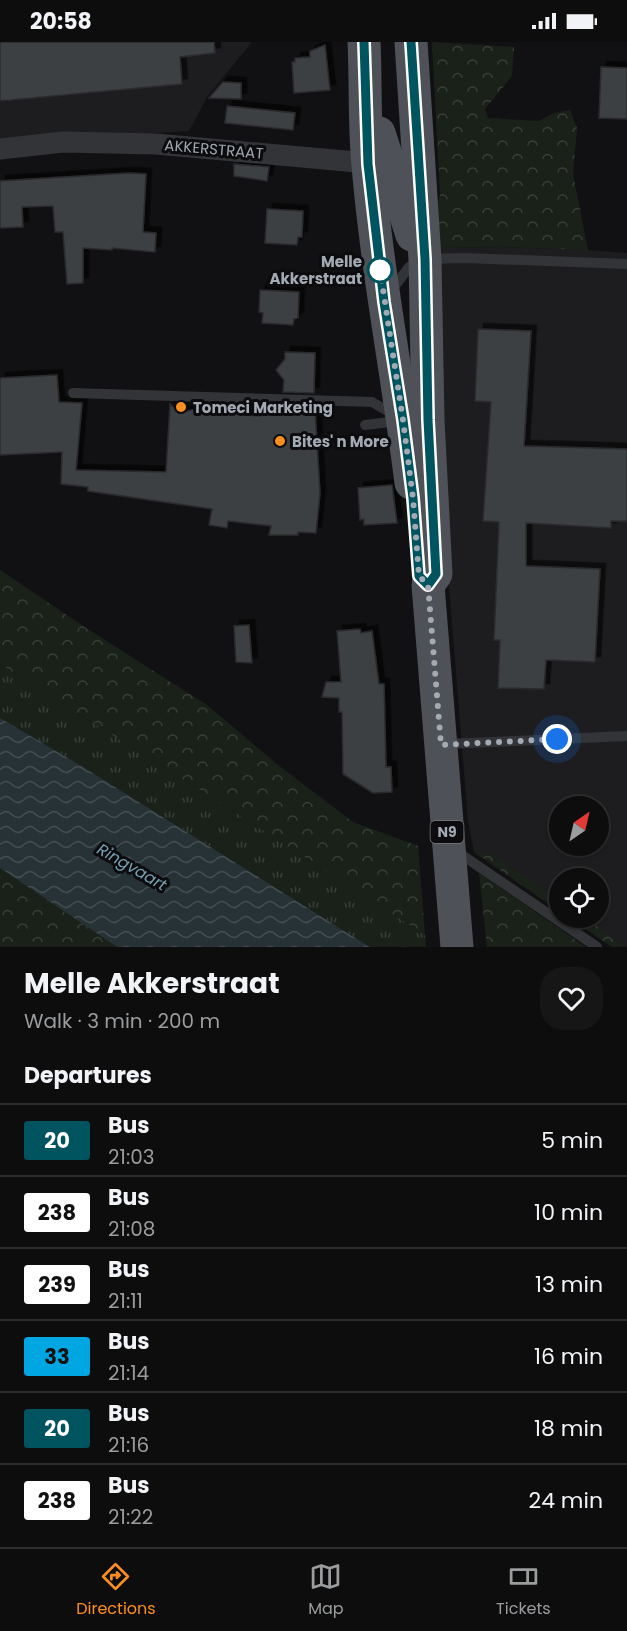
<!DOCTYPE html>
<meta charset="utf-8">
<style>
body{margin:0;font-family:Poppins,sans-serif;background:#161617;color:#f1f3f6;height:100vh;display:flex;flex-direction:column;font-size:22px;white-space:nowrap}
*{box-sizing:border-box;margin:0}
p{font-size:20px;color:#9a9c9e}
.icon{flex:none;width:33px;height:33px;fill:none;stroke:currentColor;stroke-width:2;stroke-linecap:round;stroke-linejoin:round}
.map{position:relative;height:905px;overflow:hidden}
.drawer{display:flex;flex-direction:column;background:#0d0d0e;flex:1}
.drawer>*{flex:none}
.badge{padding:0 12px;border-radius:4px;font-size:21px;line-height:39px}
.needle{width:39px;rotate:34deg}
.controls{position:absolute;left:549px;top:754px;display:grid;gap:12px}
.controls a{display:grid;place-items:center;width:60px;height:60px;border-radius:50%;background:#0d0d0e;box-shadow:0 2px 4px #0004,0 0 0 2px #2d2d2e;font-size:30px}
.you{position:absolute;width:30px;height:30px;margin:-15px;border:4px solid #fff;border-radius:50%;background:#1a73e8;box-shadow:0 0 0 9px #1a73e833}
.map>.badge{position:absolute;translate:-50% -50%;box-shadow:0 0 0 3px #fff}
h2{padding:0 24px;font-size:22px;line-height:54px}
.round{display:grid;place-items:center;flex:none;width:63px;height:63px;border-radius:24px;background:#161617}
.overview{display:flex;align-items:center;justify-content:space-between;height:102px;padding:0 24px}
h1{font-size:28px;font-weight:700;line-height:45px}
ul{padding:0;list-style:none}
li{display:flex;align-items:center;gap:18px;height:72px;padding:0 24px;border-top:2px solid #2d2d2e}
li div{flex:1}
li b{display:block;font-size:22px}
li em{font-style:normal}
li .badge{min-width:66px;font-weight:700;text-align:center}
.status{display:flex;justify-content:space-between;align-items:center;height:42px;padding:0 30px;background:#0d0d0e;direction:ltr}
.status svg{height:16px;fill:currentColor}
.dock{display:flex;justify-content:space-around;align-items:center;height:84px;border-top:2px solid #2d2d2e;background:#0d0d0e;font-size:16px;color:#9a9c9e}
.dock a{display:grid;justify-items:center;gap:3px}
.dock .active{color:#fb8e20}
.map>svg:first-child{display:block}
</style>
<div class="status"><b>20:58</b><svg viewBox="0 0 49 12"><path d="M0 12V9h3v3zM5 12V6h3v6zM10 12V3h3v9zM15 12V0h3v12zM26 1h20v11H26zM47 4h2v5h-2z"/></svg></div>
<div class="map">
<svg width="627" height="905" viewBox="0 0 627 905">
<defs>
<pattern id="grass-tufts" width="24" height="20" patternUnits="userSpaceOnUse" patternTransform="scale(1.5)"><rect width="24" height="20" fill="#192119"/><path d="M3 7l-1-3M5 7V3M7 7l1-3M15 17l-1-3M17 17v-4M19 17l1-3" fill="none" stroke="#373f38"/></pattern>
<pattern id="forest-crowns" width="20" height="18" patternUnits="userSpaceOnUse" patternTransform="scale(1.5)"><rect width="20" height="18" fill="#192119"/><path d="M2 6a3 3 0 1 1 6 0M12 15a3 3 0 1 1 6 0" fill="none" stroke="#373f38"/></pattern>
<pattern id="water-waves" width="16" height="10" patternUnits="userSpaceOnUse" patternTransform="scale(1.5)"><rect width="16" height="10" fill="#273237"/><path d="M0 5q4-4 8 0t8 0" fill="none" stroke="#434d52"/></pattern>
<filter id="shadow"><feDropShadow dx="5.5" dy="-5.5" stdDeviation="0" flood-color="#0009"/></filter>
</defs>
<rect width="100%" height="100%" fill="#111113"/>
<g fill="#1d1d20" fill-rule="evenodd">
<polygon points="0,0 252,0 207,55 189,89 0,101"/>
<path d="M500,205L588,208L627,211V905H612L570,876H598V837H560L559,869L474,810L468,779L446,507L438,206ZM560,765H598V804H560Z"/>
</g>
<polygon fill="url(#grass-tufts)" points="0,622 244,776 425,893 426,905 370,905 85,726 0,676"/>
<g fill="url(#forest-crowns)">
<polygon points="432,0 514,5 512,34 485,67 488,76 539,79 554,71 570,68 577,86 573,132 588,208 500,205 438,206 436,172 440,153"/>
<polygon points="0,528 86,586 207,663 278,723 353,780 418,804 425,893 244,776 0,622"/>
<polygon points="474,810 496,814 559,858 559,869"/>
<polygon points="0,826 117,905 0,905"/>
<polygon points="479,831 586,905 487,905"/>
<polygon points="570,876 585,876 627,905 612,905"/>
</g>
<polygon fill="url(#water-waves)" points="0,676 85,726 370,905 117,905 0,826"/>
<g fill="#3d3f43" stroke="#2b2c2f" stroke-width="1.5" filter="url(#shadow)">
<polygon points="0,0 214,0 215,11 180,15 182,42 0,59"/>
<polygon points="325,3 330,48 294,51 292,20 295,20 295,16 310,15 310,9"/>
<polygon points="601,25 627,26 627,77 599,76"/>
<polygon points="223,40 241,41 241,57 209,56"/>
<polygon points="227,64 295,71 293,88 225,81"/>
<polygon points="234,122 269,125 267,139 234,134"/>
<polygon points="129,131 146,132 143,190 156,191 155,210 112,206 112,208 83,206 83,241 67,242 63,190 55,190 53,164 22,165 23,185 0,186 0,139"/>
<polygon points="267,167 303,169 302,195 298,195 297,203 265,201"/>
<polygon points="260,248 299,250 298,276 294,277 293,283 262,281 263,271 259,270"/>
<polygon points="478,287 531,289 524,404 627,407 627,479 611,479 611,486 526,481 526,524 600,527 595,620 546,618 544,647 498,646 500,598 494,598 499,480 483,479 491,360 475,359"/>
<polygon points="285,310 315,311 314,351 283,350 284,338 276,328 285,317"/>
<polygon points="57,333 59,360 82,361 76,428 166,430 170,362 179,371 200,366 207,373 217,367 224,372 237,365 243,373 260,374 277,365 315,367 320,451 316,491 298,490 298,493 269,493 271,484 228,479 227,486 209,483 212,467 88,449 88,445 61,442 62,410 0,413 0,336"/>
<polygon points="392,443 397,481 364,483 364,477 360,478 358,446"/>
<polygon points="249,583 252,621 236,620 234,584"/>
<polygon points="360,587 361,591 372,589 379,642 384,642 386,725 391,725 392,750 373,751 343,732 342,670 339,670 339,656 322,655 326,640 341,640 337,589"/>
</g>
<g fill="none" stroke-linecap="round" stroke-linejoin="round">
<g stroke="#323438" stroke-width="10">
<polyline points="392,248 409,225 425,217 464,216 627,222"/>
<polyline points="73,351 372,360 396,374"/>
<polyline points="365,383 398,379"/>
<polyline points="445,702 627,694"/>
<polyline points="456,809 597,905"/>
</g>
<polyline stroke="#323438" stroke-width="21" points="0,107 63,100 156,102 368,121 380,118"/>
<g stroke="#4e5157" stroke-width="33">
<path d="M364,0C366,41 364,83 368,123C377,230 398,335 411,441"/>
<polyline points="411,0 425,217 428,378 436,532 428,543 457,905"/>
<polyline points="379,91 412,193"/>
</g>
</g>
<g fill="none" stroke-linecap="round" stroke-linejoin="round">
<g stroke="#fff" stroke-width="14">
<polyline id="line" points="364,0 368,122 384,260 403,378 413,456 419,534 428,543 436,532 428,378 425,217 411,0"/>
</g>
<use href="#line" stroke="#005460" stroke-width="9"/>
<polyline stroke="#a2aab4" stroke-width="6" stroke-dasharray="0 10.8" points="380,228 403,378 413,456 419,534 428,543 441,703 557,697"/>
</g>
<circle fill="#fff" stroke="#005460" stroke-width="3" cx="380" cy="228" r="12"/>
<g fill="#fb8e20" stroke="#0c0c0e" stroke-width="2">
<circle cx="181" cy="365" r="6"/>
<circle cx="280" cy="399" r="6"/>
</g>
<g text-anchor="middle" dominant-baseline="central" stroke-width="6" stroke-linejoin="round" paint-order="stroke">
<rect fill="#0c0c0e" stroke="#757b82" stroke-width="1.5" x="430.5" y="779" width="33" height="22" rx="4.5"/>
<g font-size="14" font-weight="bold" fill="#a2aab4">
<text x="447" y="790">N9</text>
</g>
<g font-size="15" fill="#a2aab4" stroke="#0c0c0e">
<text transform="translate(214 107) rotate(5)">AKKERSTRAAT</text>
</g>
<g font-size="15" font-weight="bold" fill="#a2aab4" stroke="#0c0c0e" text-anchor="end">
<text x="362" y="219">Melle<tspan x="362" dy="17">Akkerstraat</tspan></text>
</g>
<g font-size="15" font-weight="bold" fill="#a2aab4" stroke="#0c0c0e" text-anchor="start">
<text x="193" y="365">Tomeci Marketing</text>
<text x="292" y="399">Bites' n More</text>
</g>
<g font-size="16" font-style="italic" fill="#76a0b2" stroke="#0c0c0e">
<text transform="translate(132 825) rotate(30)">Ringvaart</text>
</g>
</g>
</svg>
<div class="controls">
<a><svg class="needle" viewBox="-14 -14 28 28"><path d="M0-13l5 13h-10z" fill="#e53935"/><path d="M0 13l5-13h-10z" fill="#9a9c9e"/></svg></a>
<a><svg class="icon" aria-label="locate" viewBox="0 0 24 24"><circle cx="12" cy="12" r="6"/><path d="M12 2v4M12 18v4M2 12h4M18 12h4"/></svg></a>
</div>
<div class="you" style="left:557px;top:697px"></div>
</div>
<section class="drawer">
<div class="overview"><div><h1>Melle Akkerstraat</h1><p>Walk · 3 min · 200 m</p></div><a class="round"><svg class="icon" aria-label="heart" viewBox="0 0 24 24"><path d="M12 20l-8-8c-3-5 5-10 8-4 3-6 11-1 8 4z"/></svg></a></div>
<h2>Departures</h2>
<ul>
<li><span class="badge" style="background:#005460;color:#fff">20</span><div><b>Bus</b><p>21:03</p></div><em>5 min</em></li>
<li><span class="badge" style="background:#fff;color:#111">238</span><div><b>Bus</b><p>21:08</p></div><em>10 min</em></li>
<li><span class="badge" style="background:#fff;color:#111">239</span><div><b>Bus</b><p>21:11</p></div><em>13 min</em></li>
<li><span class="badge" style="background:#00a6e2;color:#111">33</span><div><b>Bus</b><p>21:14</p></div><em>16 min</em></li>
<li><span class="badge" style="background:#005460;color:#fff">20</span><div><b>Bus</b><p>21:16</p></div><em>18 min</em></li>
<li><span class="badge" style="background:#fff;color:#111">238</span><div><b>Bus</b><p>21:22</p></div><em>24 min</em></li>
</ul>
</section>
<nav class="dock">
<a class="active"><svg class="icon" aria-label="directions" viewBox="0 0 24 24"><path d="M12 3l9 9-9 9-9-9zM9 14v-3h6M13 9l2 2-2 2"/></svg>Directions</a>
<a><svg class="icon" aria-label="map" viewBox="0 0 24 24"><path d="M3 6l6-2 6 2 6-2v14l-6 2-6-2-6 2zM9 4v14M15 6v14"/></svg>Map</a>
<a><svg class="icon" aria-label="tickets" viewBox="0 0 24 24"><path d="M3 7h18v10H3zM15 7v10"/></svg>Tickets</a>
</nav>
